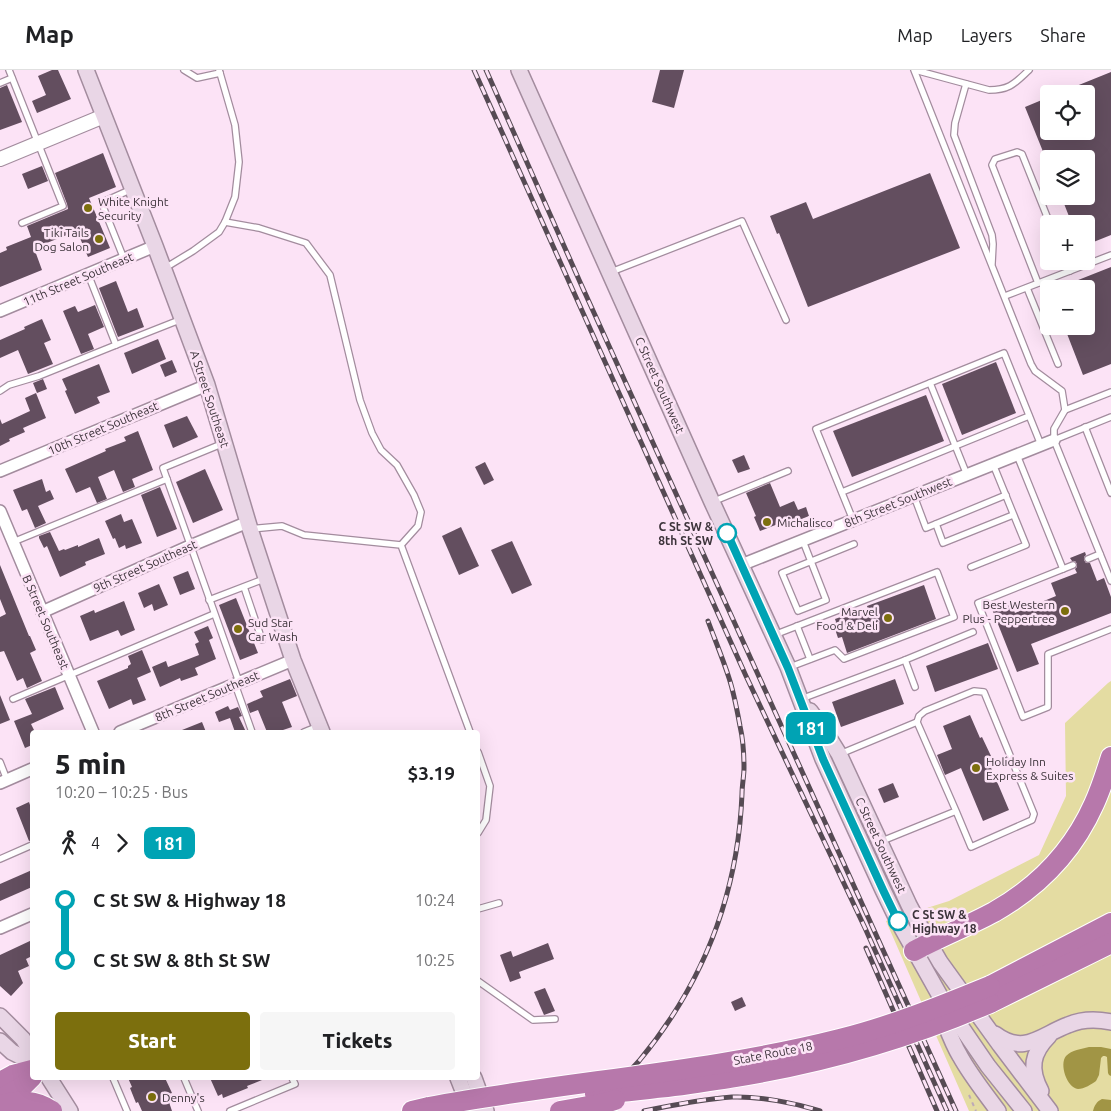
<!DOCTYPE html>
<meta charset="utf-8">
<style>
body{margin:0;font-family:Ubuntu,sans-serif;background:#f6f6f6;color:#202124;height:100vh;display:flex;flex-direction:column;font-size:19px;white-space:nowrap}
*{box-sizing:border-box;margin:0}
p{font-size:16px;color:#757577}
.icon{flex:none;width:28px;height:28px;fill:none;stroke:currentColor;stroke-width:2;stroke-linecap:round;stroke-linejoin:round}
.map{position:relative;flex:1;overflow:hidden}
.panel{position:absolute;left:30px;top:660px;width:450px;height:350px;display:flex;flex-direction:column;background:#fff;border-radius:5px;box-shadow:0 5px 20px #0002}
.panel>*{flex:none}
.badge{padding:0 10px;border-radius:8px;font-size:18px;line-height:32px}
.buttons{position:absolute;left:1040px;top:15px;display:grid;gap:10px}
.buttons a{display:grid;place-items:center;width:55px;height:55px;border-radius:5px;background:#fff;box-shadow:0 5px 20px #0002;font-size:25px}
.map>.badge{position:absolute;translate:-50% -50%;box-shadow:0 0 0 2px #fff}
.legs{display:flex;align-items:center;gap:8px;height:55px;padding:0 25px;font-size:16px}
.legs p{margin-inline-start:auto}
.headline{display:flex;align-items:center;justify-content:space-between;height:85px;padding:0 25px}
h1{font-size:28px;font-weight:800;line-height:38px}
.primary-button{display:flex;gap:10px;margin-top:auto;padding:10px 25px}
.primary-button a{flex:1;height:58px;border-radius:5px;background:#7c6f0d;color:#fff;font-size:20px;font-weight:800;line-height:58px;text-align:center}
.primary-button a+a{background:#f6f6f6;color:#202124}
ul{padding:0 25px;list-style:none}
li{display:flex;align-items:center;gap:18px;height:60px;font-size:19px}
li i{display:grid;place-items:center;width:8px;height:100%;margin:0 6px;background:currentColor}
li i::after{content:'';width:12px;height:12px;margin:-6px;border:4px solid;border-radius:50%;background:#fff}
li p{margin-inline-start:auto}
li:first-child i{background:linear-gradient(#0000 50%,currentColor 0)}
li:last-child i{background:linear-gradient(currentColor 50%,#0000 0)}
header{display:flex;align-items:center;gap:30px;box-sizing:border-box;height:70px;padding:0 25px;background:#fff;border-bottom:1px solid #e0e0e0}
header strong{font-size:24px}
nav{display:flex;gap:28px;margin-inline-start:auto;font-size:18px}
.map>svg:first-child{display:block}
</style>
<header>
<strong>Map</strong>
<nav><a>Map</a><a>Layers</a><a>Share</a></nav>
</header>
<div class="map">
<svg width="1111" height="1041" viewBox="0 0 1111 1041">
<rect width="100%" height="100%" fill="#fce3f6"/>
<polygon fill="#e4dca2" points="1111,611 1111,1041 969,1041 886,851 949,831 1039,785 1066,726 1065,653 1108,613"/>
<g fill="#a19545">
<path d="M1089,977H1101L1111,979V1006L1109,1005L1108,1003L1107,987L1105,986H1103L1101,988L1099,1005L1096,1011C1092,1014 1084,1019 1078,1019C1067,1018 1059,994 1066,986C1072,980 1081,979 1089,977Z"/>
<path d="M1102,1029L1111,1030V1041H1093C1094,1036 1097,1031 1102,1029Z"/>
</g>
<g fill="#634e5f">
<polygon points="52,0 58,0 71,29 37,43 32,31 46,25 38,6"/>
<polygon points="660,0 684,0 674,38 652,32"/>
<polygon points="1111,2 1111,165 1086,175 1086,154 1072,154 1061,126 1086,126 1086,89 1046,89 1025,37 1049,27 1049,61 1086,61 1086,24 1059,23"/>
<polygon points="7,15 22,52 0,60 0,18"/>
<polygon points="103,83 116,117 89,128 110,178 88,187 77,161 34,178 42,200 0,217 0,183 7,180 6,177 31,167 27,156 68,139 67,134 55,103"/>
<polygon points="42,96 48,111 28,119 22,104"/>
<polygon points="930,103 960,178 808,237 779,163 777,164 770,146 806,132 813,149"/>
<polygon points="1111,197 1111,294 1083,305 1064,256 1086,256 1086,219 1058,218"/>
<polygon points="116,211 128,242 137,238 144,257 118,267 99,218"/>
<polygon points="95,235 104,257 88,264 94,279 81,284 63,241 75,236 78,242"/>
<polygon points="42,249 51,270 44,273 53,294 28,304 18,280 0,288 0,270 25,259 24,257"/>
<polygon points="158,269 166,289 132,304 124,283"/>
<polygon points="172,290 177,302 165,307 160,295"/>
<polygon points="996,292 1016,343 962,365 942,314"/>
<polygon points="99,294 110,322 97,327 100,333 75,344 65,321 67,320 62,309"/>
<polygon points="43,309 47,319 37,323 33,313"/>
<polygon points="36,323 46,348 23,358 25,362 9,369 10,371 0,376 0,349 2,354 30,341 25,328"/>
<polygon points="926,325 944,371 852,407 833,361"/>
<polygon points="187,346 198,367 173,378 164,355"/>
<polygon points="138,361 153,400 132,409 135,417 123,422 114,400 98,407 107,429 97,433 90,417 76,423 65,399 106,381 105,379 126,371 124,367"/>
<polygon points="744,385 750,399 738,403 732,390"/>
<polygon points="485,392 494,410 484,415 475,397"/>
<polygon points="205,399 223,440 193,453 176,412"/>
<polygon points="42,409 46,422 50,420 54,429 38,436 46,453 35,458 27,439 22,441 13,420"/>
<polygon points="770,413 780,437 794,431 798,440 806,437 809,446 779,458 778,454 760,461 754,447 756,446 746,423"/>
<polygon points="160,417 177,459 157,467 141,425"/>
<polygon points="121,444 124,452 132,449 142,473 126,479 125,475 119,478 115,468 113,469 105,451"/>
<polygon points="461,457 479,496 459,505 442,466"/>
<polygon points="50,462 59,481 64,479 65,480 78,475 78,477 99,468 105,484 85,492 86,495 60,507 47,476 44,478 39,468 39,466"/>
<polygon points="512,471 532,515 512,524 491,480"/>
<polygon points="1085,482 1086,485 1084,487 1084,490 1086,493 1090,493 1097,511 1104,508 1111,527 1111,543 1031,574 1039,594 1017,602 992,539 1010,532 1015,543 1056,526 1051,513 1077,503 1075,499 1077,497 1077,494 1075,491 1072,491 1070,488"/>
<polygon points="0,495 29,566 30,566 36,580 30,583 42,611 27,618 23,608 17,611 4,581 0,582 0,547 6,544 0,529"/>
<polygon points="188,501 195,519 180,525 173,507"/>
<polygon points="159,514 168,535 154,541 152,534 144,538 138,523"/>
<polygon points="924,515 936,549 847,583 842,567 838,568 833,553 836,552 835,549 852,543 853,546 868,540 867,536"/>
<polygon points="236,528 258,583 240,590 219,535"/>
<polygon points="124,531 135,560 121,566 118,560 90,571 80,546 94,540 95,543"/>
<polygon points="208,556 213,568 209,570 216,589 195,598 198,605 181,611 180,608 160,617 152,597 166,591 168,597 199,585 195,574 199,572 194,562"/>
<polygon points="988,573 998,599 935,622 926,596"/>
<polygon points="142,580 151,602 137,608 146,630 133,635 131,629 109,639 97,611 128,598 128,596 131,594 128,586"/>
<polygon points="290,609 297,626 282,632 292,657 277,662 267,662 258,640 250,643 247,634 263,627 260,621"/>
<polygon points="895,609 904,634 841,657 832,632"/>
<polygon points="55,617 64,639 31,654 35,662 32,662 32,675 25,678 14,651 32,644 25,629"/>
<polygon points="0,625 10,650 0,654"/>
<polygon points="228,636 230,640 238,637 242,646 239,647 246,662 235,662 230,648 219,652 215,642"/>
<polygon points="970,645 980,668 982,667 991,686 987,688 1009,740 983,751 961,698 945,705 937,685 952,679 943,656"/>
<polygon points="202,652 206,662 177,662"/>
<polygon points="893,713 899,727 884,733 878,719"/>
<polygon points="29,732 30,735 32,734 32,770 29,771 16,738"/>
<polygon points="32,800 32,817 0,831 0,814"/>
<polygon points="32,870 32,886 26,889 29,896 18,901 23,913 11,926 0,916 0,885"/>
<polygon points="548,873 554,889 519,902 521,908 510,912 500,885 511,881 513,887"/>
<polygon points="545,918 555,941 544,945 534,922"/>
<polygon points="742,927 746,936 735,941 731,932"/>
<polygon points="128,1008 165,1008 172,1023 169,1024 172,1031 169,1032 172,1041 142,1041 138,1032 136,1033 130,1018 132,1017"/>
<polygon points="210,1008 267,1008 247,1016 248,1018 223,1028 222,1024 218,1026"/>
</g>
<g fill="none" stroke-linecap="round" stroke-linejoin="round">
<g stroke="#a38c9e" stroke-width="8">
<g id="service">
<polyline points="9,0 63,136 22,153"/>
<polyline points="184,0 197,8 220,3 219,0"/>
<polyline points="914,0 1031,294 1035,301 1062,321 1065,340 1054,359 1054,370 1111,511"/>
<path d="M915,0L989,20C1010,20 1015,13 1029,0"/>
<polyline points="0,13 12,8"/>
<polyline points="966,14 955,53 954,65 992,165 993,174 992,193"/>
<polyline points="225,152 259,158 306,173 330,205 360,330 372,363 381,380 397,395 414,425 421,442 418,456 401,475"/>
<polyline points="124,189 104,139 103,132 132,119"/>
<polyline points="1066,191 1070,201"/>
<polyline points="165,198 193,181 219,162 225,152 235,127 239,92 235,55 220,3"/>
<polyline points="611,202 742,151 786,250"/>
<polyline points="88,204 116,275 182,249"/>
<polyline points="1038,213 992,95 995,89 1017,82 1022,84 1050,154"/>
<polyline points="1027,218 1058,294"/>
<polyline points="1005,226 1111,185"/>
<polyline points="930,313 967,405"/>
<polyline points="0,321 9,315 39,306 116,275"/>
<polyline points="1065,340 1111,322"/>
<polyline points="1085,357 1111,423"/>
<polyline points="1054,370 1111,347"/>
<polyline points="224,373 163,398 239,612"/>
<polyline points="1017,385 1063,499"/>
<polyline points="842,422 1029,346"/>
<polyline points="914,426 926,458 1006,425"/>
<polyline points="712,432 788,401"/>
<polyline points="853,450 816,359 1004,283 1041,375"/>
<polyline points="936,454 943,473 1013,445"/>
<polyline points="250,459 282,456 304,465 401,475 470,662"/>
<polyline points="803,471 826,530 798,541 782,503 854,474"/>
<polyline points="13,472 167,409"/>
<polyline points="1088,489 1100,484"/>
<polyline points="1073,495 978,533 1023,647 1048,637 1048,584 1111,559"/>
<polyline points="971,497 1026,475 993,394"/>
<polyline points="244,517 262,570"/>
<polyline points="209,530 264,509"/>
<polyline points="797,556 810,589"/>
<polyline points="774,565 937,502 954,547 844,589 835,580 790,597"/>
<polyline points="905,590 915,617"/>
<polyline points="235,614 252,662"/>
<polyline points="13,629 214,544"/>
<polyline points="801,629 905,590 973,562"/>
<polyline points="304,662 319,656"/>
<polyline points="478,682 490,716 486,750 478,763"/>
<polyline points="840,684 917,652"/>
<polyline points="0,692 7,710"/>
<polyline points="882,771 956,741 971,777 1032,750 1034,744 984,622 974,621 925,641 919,646 917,652 956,741"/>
<polyline points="0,789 32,775"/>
<polyline points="478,839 499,833"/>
<polyline points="478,911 533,950 555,949"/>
<polyline points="113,1008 127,1041"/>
<polyline points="184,1008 198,1041"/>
<polyline points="230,1041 295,1014 292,1008"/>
</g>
</g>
<g stroke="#a38c9e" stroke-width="14">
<g id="minor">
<polyline points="0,241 155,176"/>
<polyline points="0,401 207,315"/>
<polyline points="0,441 93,662"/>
<polyline points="741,495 1054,370"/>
<polyline points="42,542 190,476 248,452"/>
<polyline points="120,662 293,590"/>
<polyline points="0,713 32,699"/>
<polyline points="0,858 32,844"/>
</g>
</g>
<g stroke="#a38c9e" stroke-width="16">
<polyline id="tertiary" points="0,89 104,46"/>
</g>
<g stroke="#a38c9e" stroke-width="18">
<g id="secondary">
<polyline points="86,0 155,176 207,315 250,459 293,590 322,662"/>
<polyline points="519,0 712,432 788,597 823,689 883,820 898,851 940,926 988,996 1024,1041"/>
<polyline points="810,641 824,660 839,684 909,835 929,873 940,892 1000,975 1050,1041"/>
<path d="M941,943C947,958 952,973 960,986C971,1006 985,1023 998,1041"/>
<polyline points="0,946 23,969 32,983"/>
<path d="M995,964C1024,986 1041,965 1068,955C1082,949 1097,949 1111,952"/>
<polyline points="0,971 12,982 32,992"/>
<polyline points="49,1008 70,1041"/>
<polyline points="458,1008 471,1041"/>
<polyline points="474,1008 486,1041"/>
<path d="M1041,1021C1029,999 1032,983 1049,966"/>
</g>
</g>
<g stroke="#fff" stroke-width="22">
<g id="motorway">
<path d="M914,881C940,867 968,856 994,842C1038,817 1073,781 1094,734C1101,719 1106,703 1111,687"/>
<polyline points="990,916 1111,853"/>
<polyline points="990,933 1111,873"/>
<polyline points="0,1012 13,1005 32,1000"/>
<polyline points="0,1029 23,1016 32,1007"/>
<path d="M0,1035C19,1030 35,1029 52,1041"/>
<polyline points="412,1041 429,1037"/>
</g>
</g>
<polyline stroke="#bda9b8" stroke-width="2" stroke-dasharray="4 4" stroke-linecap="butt" points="969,1025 976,1041"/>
<use href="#service" stroke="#fff" stroke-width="5.5"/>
<use href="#minor" stroke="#fff" stroke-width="11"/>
<use href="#tertiary" stroke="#fff" stroke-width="14"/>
<use href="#secondary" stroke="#e9d6e6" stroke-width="15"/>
<use href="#motorway" stroke="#b778ab" stroke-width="20"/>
<g stroke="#564b54" stroke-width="5">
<g id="rail">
<polyline points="474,0 746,606 865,858 947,1041"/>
<polyline points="486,0 580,212 956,1041"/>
<polyline points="866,878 937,1041"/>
<path d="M587,1041C604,1025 623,1009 639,991C703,914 738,824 742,724C742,715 744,706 744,698C744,684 743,669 740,656C737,640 734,623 729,608C723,589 715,570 708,551"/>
<path d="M644,1041C673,1035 702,1029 732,1027C759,1026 795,1033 820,1041"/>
</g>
</g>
<use href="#rail" stroke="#fce3f6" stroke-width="3" stroke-dasharray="9" stroke-linecap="butt"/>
<g stroke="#fff" stroke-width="22" stroke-linecap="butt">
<g id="motorway-bridge">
<path d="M595,1024C615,1022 636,1021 656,1018C682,1016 709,1011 735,1007C823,993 909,968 990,933"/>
<path d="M429,1037C566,1011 706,1003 840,969C892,956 941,936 990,916"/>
<polyline points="560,1041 605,1033 615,1030"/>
</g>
</g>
<use href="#motorway-bridge" stroke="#b778ab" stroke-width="20"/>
</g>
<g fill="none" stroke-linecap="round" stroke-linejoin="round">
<g stroke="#fff" stroke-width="11">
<polyline id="line-1" points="727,463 788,598 823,689 883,820 898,851"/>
</g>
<use href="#line-1" stroke="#00a3b4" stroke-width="8"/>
</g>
<g fill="#7c6f0d" stroke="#fce3f6" stroke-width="2">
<circle cx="88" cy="138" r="5"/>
<circle cx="99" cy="169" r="5"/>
<circle cx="767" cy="452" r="5"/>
<circle cx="1065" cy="541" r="5"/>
<circle cx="888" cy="548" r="5"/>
<circle cx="238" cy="559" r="5"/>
<circle cx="976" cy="698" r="5"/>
<circle cx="152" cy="1027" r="5"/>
</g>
<g fill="#fff" stroke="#00a3b4" stroke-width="2.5">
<circle cx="727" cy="463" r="9"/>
<circle cx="898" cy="851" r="9"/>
</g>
<g text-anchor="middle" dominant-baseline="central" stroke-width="5" stroke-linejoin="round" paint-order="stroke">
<g font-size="12" fill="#3d343b" stroke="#fce3f6" text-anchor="start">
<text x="98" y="131">White Knight<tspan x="98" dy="14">Security</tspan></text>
<text x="89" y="162" text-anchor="end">Tiki Tails<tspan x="89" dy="14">Dog Salon</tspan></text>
<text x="777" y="452">Michalisco</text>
<text x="1055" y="534" text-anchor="end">Best Western<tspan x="1055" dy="14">Plus - Peppertree</tspan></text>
<text x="878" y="541" text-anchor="end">Marvel<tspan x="878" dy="14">Food &amp; Deli</tspan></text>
<text x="248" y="552">Sud Star<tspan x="248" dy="14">Car Wash</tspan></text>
<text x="986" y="691">Holiday Inn<tspan x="986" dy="14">Express &amp; Suites</tspan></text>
<text x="162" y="1027">Denny's</text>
</g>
<g font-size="12" fill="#3d343b" stroke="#fce3f6">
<text transform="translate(78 209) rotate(-23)">11th Street Southeast</text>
<text transform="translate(660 315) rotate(66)">C Street Southwest</text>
<text transform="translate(210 329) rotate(72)">A Street Southeast</text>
<text transform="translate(103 358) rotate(-23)">10th Street Southeast</text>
<text transform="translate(898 432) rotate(-22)">8th Street Southwest</text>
<text transform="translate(145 496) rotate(-24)">9th Street Southeast</text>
<text transform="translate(46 552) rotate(67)">B Street Southeast</text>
<text transform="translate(207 626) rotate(-23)">8th Street Southeast</text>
<text transform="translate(881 775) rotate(65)">C Street Southwest</text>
<text transform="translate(773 983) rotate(-11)">State Route 18</text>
</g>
<g font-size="12" font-weight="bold" fill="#3d343b" stroke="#fce3f6" text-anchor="end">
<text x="713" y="456">C St SW &amp;<tspan x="713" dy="14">8th St SW</tspan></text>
<text x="912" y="844" text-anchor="start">C St SW &amp;<tspan x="912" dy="14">Highway 18</tspan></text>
</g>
</g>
</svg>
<div class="buttons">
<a><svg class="icon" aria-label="locate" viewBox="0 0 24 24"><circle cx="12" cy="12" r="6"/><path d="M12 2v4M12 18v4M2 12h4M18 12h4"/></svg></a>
<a><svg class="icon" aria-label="layers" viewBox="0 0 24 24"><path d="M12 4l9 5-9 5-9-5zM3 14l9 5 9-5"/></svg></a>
<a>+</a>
<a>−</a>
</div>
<b class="badge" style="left:811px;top:658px;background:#00a3b4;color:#fff">181</b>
<section class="panel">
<div class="headline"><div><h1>5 min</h1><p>10:20 – 10:25 · Bus</p></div><b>$3.19</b></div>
<div class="legs"><svg class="icon" aria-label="walk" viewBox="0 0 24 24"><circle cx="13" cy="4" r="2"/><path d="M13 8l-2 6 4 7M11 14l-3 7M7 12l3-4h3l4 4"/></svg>4<svg class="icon" aria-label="forward" viewBox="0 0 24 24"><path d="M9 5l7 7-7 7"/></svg><b class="badge" style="background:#00a3b4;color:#fff">181</b></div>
<ul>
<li><i style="color:#00a3b4"></i><b>C St SW &amp; Highway 18</b><p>10:24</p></li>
<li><i style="color:#00a3b4"></i><b>C St SW &amp; 8th St SW</b><p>10:25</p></li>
</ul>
<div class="primary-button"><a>Start</a><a>Tickets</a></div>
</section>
</div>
